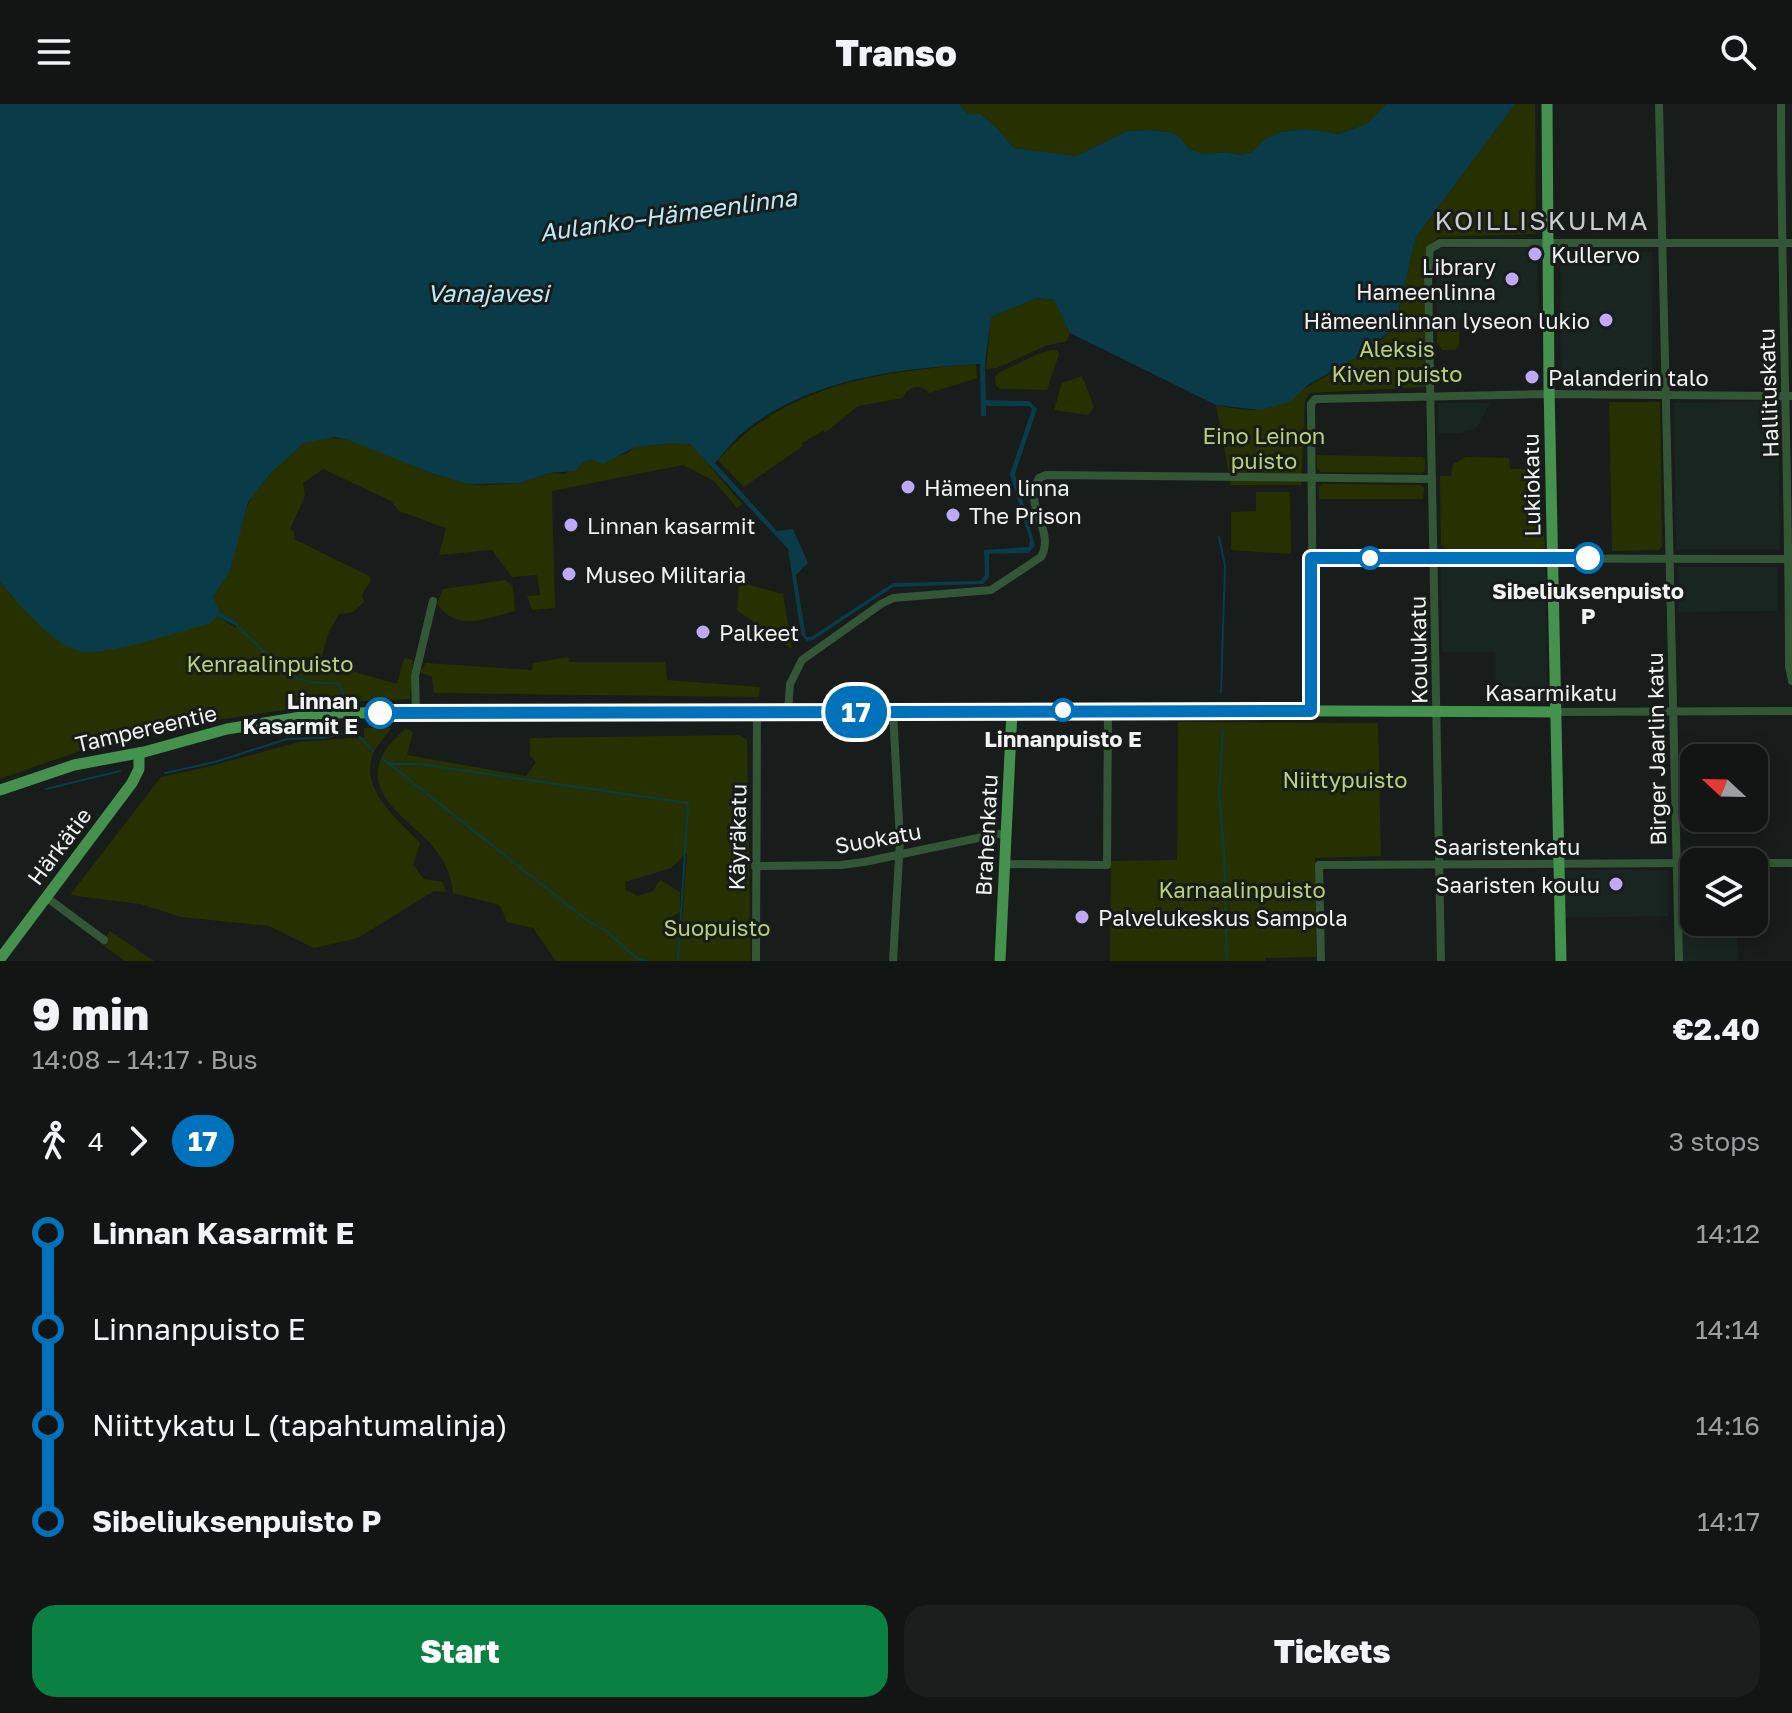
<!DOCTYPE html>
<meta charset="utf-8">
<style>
body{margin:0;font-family:"Golos Text",sans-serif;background:#1b1e1d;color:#f1f3f6;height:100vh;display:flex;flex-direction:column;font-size:30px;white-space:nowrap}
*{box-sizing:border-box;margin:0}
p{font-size:26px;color:#9c9fa0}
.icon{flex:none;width:44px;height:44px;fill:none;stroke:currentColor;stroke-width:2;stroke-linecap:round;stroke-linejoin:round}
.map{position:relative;height:857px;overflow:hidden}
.drawer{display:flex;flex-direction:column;background:#121514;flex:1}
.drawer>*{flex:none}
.badge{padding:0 16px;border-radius:26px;font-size:28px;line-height:52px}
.needle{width:52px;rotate:292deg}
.buttons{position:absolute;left:1680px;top:640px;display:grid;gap:16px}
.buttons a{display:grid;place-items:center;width:88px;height:88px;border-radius:16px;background:#121514;box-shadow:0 4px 20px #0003,0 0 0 2px #313434;font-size:40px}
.map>.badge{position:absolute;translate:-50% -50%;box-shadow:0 0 0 4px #fff}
.legs{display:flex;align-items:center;gap:12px;height:88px;padding:0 32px;font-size:26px}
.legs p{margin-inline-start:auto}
.overview{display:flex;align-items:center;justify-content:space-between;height:136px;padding:0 32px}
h1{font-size:44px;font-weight:800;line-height:60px}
.action{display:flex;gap:16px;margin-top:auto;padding:16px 32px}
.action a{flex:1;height:92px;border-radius:24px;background:#0b8043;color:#fff;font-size:32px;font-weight:800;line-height:92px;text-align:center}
.action a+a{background:#1b1e1d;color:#f1f3f6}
ul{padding:0 32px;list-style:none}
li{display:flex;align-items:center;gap:28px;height:96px;font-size:30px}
li i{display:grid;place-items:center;width:12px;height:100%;margin:0 10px;background:currentColor}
li i::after{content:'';width:20px;height:20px;margin:-10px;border:6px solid;border-radius:50%;background:#121514}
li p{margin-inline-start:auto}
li:first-child i{background:linear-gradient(#0000 50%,currentColor 0)}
li:last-child i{background:linear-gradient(currentColor 50%,#0000 0)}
header{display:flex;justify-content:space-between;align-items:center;height:104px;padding:0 32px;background:#121514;font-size:36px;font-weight:800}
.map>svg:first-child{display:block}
</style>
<header><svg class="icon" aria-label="menu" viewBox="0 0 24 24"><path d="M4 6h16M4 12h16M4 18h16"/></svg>Transo<svg class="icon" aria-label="search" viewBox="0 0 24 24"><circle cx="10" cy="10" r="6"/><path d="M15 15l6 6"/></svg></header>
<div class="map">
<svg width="1792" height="857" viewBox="0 0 1792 857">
<rect width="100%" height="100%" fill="#181c1b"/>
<g fill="#192521">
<polygon points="1537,143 1539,214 1437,215 1436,144"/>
<polygon points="1652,148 1653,283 1561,284 1560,149"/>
<polygon points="1778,297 1780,445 1676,445 1674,299"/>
<polygon points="1490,299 1477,323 1461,329 1438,329 1438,299"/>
<polygon points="1441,460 1545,460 1548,599 1496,599 1495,548 1442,548"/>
<polygon points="1678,463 1778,463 1778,507 1678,508"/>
<polygon points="1565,766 1668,766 1668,812 1565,814"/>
<polygon points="1682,812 1694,812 1694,818 1737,818 1737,857 1682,857"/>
</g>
<g fill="#273100" fill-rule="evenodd">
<polygon points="959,0 1387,0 1366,20 1337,30 1306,25 1280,28 1265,36 1252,48 1240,51 1226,48 1203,50 1187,43 1181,34 1169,28 1149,26 1127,27 1076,52 1014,44 996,23 980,10 968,10"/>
<path d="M1515,0H1535L1536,130L1438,133L1426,144L1424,169L1428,283L1309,289L1305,297L1301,381H1231L1216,301C1229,303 1247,308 1260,305C1283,300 1375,245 1390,227C1393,224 1394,220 1396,216L1416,133Z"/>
<polygon points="1037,194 1054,196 1070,229 1067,237 1045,242 997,264 986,265 991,213"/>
<polygon points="1437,215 1459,215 1459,242 1455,246 1442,246 1437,238"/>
<polygon points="1052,246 1057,246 1059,250 1047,286 1001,285 996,282 995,273 998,269 1040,249"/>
<path d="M976,260L977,274L929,289C920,279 908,282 903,294L858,302L826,328L823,327L802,339L803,342L744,383L718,356C787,279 878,268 976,260Z"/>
<polygon points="1082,272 1094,303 1088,311 1054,306 1062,279"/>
<polygon points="1609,298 1660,298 1662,442 1659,446 1612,447"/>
<polygon points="328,333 348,336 368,343 431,369 468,380 489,381 520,379 549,369 565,370 583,358 626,350 635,343 683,338 693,342 742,400 737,404 714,377 683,361 552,387 555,504 532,506 527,492 540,491 537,471 512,473 492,446 439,451 446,424 399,407 391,397 323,365 303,379 305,392 290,425 294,428 294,435 369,472 371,476 362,491 364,498 353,508 339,510 329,528 320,558 397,580 404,554 413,556 410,595 338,598 197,619 94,642 0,675 0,478 14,495 217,512 236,524 238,520 220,508 213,493 230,467 243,412 252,392 269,371 304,339"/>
<polygon points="1317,351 1421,353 1425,355 1425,366 1422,369 1321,368 1317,364"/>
<polygon points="1466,353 1509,354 1510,365 1540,365 1545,444 1523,447 1449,446 1441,441 1440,372 1451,372 1453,360"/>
<polygon points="1323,380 1421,381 1424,384 1423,395 1319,395 1319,382"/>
<polygon points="1256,388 1290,388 1291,450 1231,446 1231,408 1256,407"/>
<path d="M505,476L513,482L515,507C485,514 459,529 437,500L443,485Z"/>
<polygon points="739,478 783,490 792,545 737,506"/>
<polygon points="568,553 569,558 665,558 667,576 760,583 759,593 434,589 432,573 420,568 426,559 532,566 533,559"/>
<polygon points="1178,618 1378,619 1381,752 1315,754 1316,853 1265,854 1265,857 1110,857 1111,757 1177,756"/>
<path d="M364,624H391C386,632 377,641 373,650C359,686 398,715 420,739L413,761L424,775L443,778L446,788L434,787L358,834L314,844L269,822L181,813L140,800L70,791L161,673L203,664L299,638L364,633Z"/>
<path d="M406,624L413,628L407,651L526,672L536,658L530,652V634L739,631L747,636L751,857H556L533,824L507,818L500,801L453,789C452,769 440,748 425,734C401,711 361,684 385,647C390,639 399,631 406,624ZM687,749L682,817L673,821L671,813L680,808V788L660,776L653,787L638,792L626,786L625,778L671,764Z"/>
<polygon points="110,827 154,857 125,857 101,840"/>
</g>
<path fill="#0a3b49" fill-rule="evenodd" d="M0,0H959L968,10H980L996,23L1014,44L1076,52L1127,27L1149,26L1169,28L1181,34L1187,43L1203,50L1226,48L1240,51L1252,48L1264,36L1280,28L1306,25L1338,30L1366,20L1387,0H1515L1416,133L1396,216L1390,227L1357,253L1308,281L1290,298L1259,306L1216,301L1070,229L1054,196L1037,194L991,213L985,259L986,296L1029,297L1037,305L1015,370L1035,441L1029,449L989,450V473L983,480L893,483L813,536L807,537L801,530L788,445L690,340L674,339L635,343L603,360L592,356L583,358L576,367L549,369L520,379L468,380L431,369L348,336L334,333L304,339L269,371L248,398L230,467L213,493L220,508L239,520L238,523L217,512L209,520C177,528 117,549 86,548C58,547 17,498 0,478ZM980,260L981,312H986V302H1029L1032,305L1010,370L1030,436L1029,443L984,446L985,471L980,477L893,479L811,533H806L796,471L808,459L793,425L777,427L715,359C723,350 731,339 740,331C805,275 899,264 980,260Z"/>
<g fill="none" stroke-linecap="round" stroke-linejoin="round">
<g stroke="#0a3b49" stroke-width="2">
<polyline points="1219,433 1225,462 1221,588"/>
<path d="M238,523C254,536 276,563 290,571C296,575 314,579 321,579C338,579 343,576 344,598"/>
<polyline points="345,625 345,629 357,630 373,647"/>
<polyline points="1223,626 1219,689 1224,747 1227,857"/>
<polyline points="383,655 588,817 606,827 639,856"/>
<polyline points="388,660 419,660 688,699 678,857"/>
<polyline points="165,669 215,658 287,635 323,634 345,629"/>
<polyline points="46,685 120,667"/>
<polyline points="638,855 647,857"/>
</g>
<g stroke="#335736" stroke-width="8">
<polyline points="1659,0 1679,857"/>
<path d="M1781,0C1781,187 1789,374 1789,562L1792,577"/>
<polyline points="1311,454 1792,455"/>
<polyline points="1311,607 1313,540 1311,300 1315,295 1549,290 1792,292"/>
<path d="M788,608L790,580L802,556L881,500L893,494L991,486L1041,453C1056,425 1022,405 1039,374L1046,371L1432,375"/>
<polyline points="1556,608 1792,607"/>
<polyline points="416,609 415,572 433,497"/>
<polyline points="1754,759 1792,759"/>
<polyline points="1005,760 1107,761 1108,606"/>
<polyline points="755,762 841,761 864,758 997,730 1006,730"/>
<polyline points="46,793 104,836"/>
<polyline points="756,857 757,609"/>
<polyline points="893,857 900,736 893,608"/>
<polyline points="1321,857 1319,761 1694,759"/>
<polyline points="1441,857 1428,169 1430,145 1440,139 1792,139"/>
</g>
<g stroke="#44924d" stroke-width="11">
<polyline points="1547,0 1549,283 1561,857"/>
<polyline points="0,686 74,661 144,648 227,625 326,609 1108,606 1556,608"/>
<polyline points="0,855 132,679 139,665 139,649"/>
<polyline points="1000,857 1012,607"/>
</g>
</g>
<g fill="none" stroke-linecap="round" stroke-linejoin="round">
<g stroke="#fff" stroke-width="18">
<polyline id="line-1" points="380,609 1311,607 1311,454 1588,454"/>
</g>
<use href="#line-1" stroke="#0072bc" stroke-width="12"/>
</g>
<g fill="#bda9f5" stroke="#181c1b" stroke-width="3">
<circle cx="1535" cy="150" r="8"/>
<circle cx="1512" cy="175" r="8"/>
<circle cx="1606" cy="216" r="8"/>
<circle cx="1532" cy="273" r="8"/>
<circle cx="908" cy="383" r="8"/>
<circle cx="953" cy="411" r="8"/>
<circle cx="571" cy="421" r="8"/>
<circle cx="569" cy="470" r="8"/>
<circle cx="703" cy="528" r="8"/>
<circle cx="1616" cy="780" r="8"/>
<circle cx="1082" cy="813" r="8"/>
</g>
<g fill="#fff" stroke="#0072bc" stroke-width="4">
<circle cx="1370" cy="454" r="10"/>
<circle cx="1588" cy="454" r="14"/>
<circle cx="1063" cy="606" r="10"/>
<circle cx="380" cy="609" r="14"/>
</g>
<g text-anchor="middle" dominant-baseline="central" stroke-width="6" stroke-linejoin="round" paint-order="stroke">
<g font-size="22" fill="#f0f3f2" stroke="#181c1b" text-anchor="start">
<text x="1551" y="150">Kullervo</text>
<text x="1496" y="162" text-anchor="end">Library<tspan x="1496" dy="25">Hameenlinna</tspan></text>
<text x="1590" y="216" text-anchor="end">Hämeenlinnan lyseon lukio</text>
<text x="1548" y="273">Palanderin talo</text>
<text x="924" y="383">Hämeen linna</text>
<text x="969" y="411">The Prison</text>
<text x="587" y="421">Linnan kasarmit</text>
<text x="585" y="470">Museo Militaria</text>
<text x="719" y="528">Palkeet</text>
<text x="1600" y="780" text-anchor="end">Saaristen koulu</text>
<text x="1098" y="813">Palvelukeskus Sampola</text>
</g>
<g font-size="22" fill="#bad275" stroke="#181c1b">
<text x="1397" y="244">Aleksis<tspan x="1397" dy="25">Kiven puisto</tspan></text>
<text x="1264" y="331">Eino Leinon<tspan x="1264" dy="25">puisto</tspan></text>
<text x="270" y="559">Kenraalinpuisto</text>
<text x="1345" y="675">Niittypuisto</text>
<text x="1242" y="785">Karnaalinpuisto</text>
<text x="717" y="823">Suopuisto</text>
</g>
<g font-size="22" fill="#f0f3f2" stroke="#181c1b">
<text transform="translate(1768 289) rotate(-92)">Hallituskatu</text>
<text transform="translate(1531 381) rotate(-91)">Lukiokatu</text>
<text transform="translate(1418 546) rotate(-91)">Koulukatu</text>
<text x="1551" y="588">Kasarmikatu</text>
<text transform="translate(146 624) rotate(-13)">Tampereentie</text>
<text transform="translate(1656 645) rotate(-91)">Birger Jaarlin katu</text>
<text transform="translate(986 731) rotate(-87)">Brahenkatu</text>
<text transform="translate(737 733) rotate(-89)">Käyräkatu</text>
<text transform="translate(878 734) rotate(-10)">Suokatu</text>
<text transform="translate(59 742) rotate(-53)">Härkätie</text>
<text x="1507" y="742">Saaristenkatu</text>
</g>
<g font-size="22" font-weight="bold" fill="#f0f3f2" stroke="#181c1b">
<text x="1588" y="486">Sibeliuksenpuisto<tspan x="1588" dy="25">P</tspan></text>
<text x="358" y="596" text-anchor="end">Linnan<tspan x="358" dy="25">Kasarmit E</tspan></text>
<text x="1063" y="634">Linnanpuisto E</text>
</g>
<g font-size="24" font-style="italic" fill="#bee9f7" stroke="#181c1b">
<text transform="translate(668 110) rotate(-8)">Aulanko–Hämeenlinna</text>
<text x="488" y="188">Vanajavesi</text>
</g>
<g font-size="26" letter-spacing="2" fill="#c8cecc" stroke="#181c1b">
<text x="1542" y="116">KOILLISKULMA</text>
</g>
</g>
</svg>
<div class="buttons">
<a><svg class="needle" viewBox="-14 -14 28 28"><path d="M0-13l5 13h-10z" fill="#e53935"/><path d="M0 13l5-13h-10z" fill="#9c9fa0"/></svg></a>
<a><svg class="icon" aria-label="layers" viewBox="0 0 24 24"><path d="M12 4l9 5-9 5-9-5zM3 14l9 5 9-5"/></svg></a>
</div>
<b class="badge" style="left:856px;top:608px;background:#0072bc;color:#fff">17</b>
</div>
<section class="drawer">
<div class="overview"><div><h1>9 min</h1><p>14:08 – 14:17 · Bus</p></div><b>€2.40</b></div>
<div class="legs"><svg class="icon" aria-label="walk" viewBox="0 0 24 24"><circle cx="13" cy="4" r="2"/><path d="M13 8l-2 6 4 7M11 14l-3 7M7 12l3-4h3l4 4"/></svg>4<svg class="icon" aria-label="forward" viewBox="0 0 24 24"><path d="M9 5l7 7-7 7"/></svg><b class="badge" style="background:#0072bc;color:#fff">17</b><p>3 stops</p></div>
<ul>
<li><i style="color:#0072bc"></i><b>Linnan Kasarmit E</b><p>14:12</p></li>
<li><i style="color:#0072bc"></i><span>Linnanpuisto E</span><p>14:14</p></li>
<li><i style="color:#0072bc"></i><span>Niittykatu L (tapahtumalinja)</span><p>14:16</p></li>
<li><i style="color:#0072bc"></i><b>Sibeliuksenpuisto P</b><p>14:17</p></li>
</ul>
<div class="action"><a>Start</a><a>Tickets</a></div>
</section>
